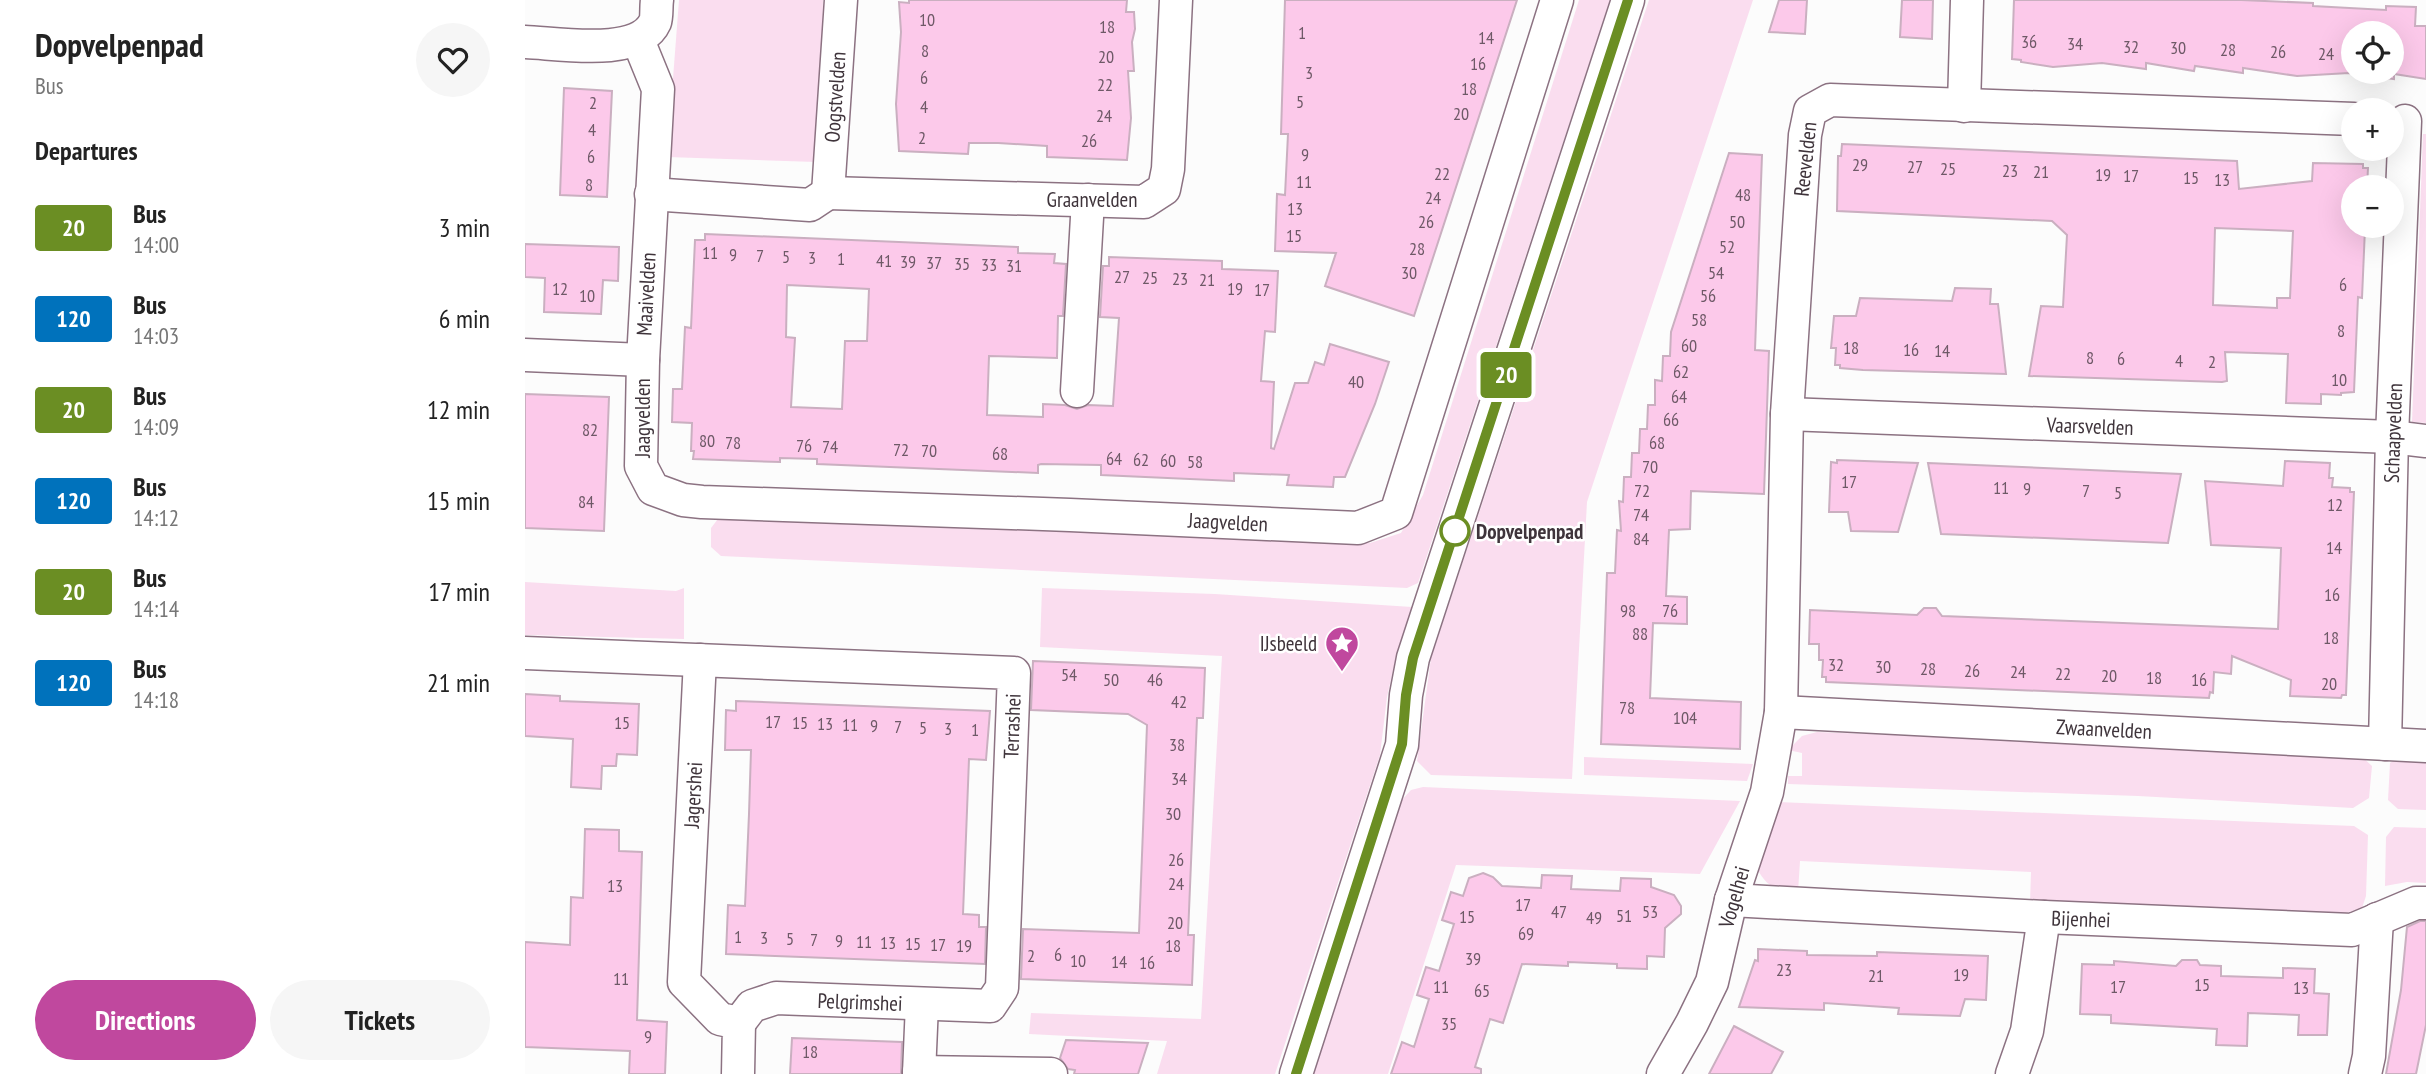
<!DOCTYPE html>
<meta charset="utf-8">
<style>
body{margin:0;font-family:"PT Sans Narrow",sans-serif;background:#f6f6f6;color:#222;height:100vh;display:flex;flex-direction:column;font-size:26px;white-space:nowrap}
*{box-sizing:border-box;margin:0}
p{font-size:23px;color:#767676}
.icon{flex:none;width:38px;height:38px;fill:none;stroke:currentColor;stroke-width:2;stroke-linecap:round;stroke-linejoin:round}
.map{position:relative;flex:1;overflow:hidden}
.details{display:flex;flex-direction:column;background:#fff;width:525px}
.details>*{flex:none}
.badge{padding:0 14px;border-radius:5px;font-size:24px;line-height:46px}
.fabs{position:absolute;left:1816px;top:21px;display:grid;gap:14px}
.fabs a{display:grid;place-items:center;width:63px;height:63px;border-radius:50%;background:#fff;box-shadow:0 7px 28px #0002;font-size:35px}
.map>.badge{position:absolute;translate:-50% -50%;box-shadow:0 0 0 4px #fff}
h2{padding:0 35px;font-size:26px;line-height:63px}
.round{display:grid;place-items:center;flex:none;width:74px;height:74px;border-radius:37px;background:#f6f6f6}
.head{display:flex;align-items:center;justify-content:space-between;height:119px;padding:0 35px}
h1{font-size:33px;font-weight:800;line-height:52px}
.cta{display:flex;gap:14px;margin-top:auto;padding:14px 35px}
.cta a{flex:1;height:80px;border-radius:42px;background:#c0489e;color:#fff;font-size:28px;font-weight:800;line-height:80px;text-align:center}
.cta a+a{background:#f6f6f6;color:#222}
ul{padding:0;list-style:none}
li{display:flex;align-items:center;gap:21px;height:91px;padding:0 35px}
li div{flex:1}
li b{display:block;font-size:26px}
li em{font-style:normal}
li .badge{min-width:77px;font-weight:700;text-align:center}
main{display:flex;flex:1;min-height:0}
.map>svg:first-child{display:block}
</style>
<main>
<section class="details">
<div class="head"><div><h1>Dopvelpenpad</h1><p>Bus</p></div><a class="round"><svg class="icon" aria-label="heart" viewBox="0 0 24 24"><path d="M12 20l-8-8c-3-5 5-10 8-4 3-6 11-1 8 4z"/></svg></a></div>
<h2>Departures</h2>
<ul>
<li><span class="badge" style="background:#6b8e23;color:#fff">20</span><div><b>Bus</b><p>14:00</p></div><em>3 min</em></li>
<li><span class="badge" style="background:#0072bc;color:#fff">120</span><div><b>Bus</b><p>14:03</p></div><em>6 min</em></li>
<li><span class="badge" style="background:#6b8e23;color:#fff">20</span><div><b>Bus</b><p>14:09</p></div><em>12 min</em></li>
<li><span class="badge" style="background:#0072bc;color:#fff">120</span><div><b>Bus</b><p>14:12</p></div><em>15 min</em></li>
<li><span class="badge" style="background:#6b8e23;color:#fff">20</span><div><b>Bus</b><p>14:14</p></div><em>17 min</em></li>
<li><span class="badge" style="background:#0072bc;color:#fff">120</span><div><b>Bus</b><p>14:18</p></div><em>21 min</em></li>
</ul>
<div class="cta"><a>Directions</a><a>Tickets</a></div>
</section>
<div class="map">
<svg width="1901" height="1074" viewBox="0 0 1901 1074">
<rect width="100%" height="100%" fill="#fcfcfc"/>
<g fill="#faddef">
<polygon points="154,0 298,0 295,153 291,162 142,157"/>
<polygon points="1054,0 1085,0 893,583 882,588 196,556 186,547 186,528 196,515 845,543 876,533 898,495"/>
<polygon points="1124,0 1228,0 1062,502 1047,779 906,775 892,761 906,658"/>
<polygon points="1898,134 1901,134 1901,423 1887,422"/>
<polygon points="0,582 151,591 159,588 159,639 0,635"/>
<polygon points="517,588 690,594 887,607 872,652 862,697 855,755 750,1074 632,1074 642,1041 504,1034 506,1013 676,1019 697,656 515,647"/>
<polygon points="1292,732 1833,753 1847,766 1844,798 1828,808 1613,796 1263,784 1263,776 1277,776 1277,753 1263,750 1277,736"/>
<polygon points="1877,755 1901,756 1901,810 1873,809 1863,800 1865,763"/>
<polygon points="1059,757 1228,764 1222,781 1059,775"/>
<polygon points="898,787 1215,801 1175,874 931,865 863,1074 788,1074 875,802 886,790"/>
<path d="M1253,802L1829,826L1843,835L1841,896L1837,908L1817,914L1505,903L1506,872L1275,861L1273,892C1252,891 1241,887 1232,868Z"/>
<polygon points="1869,827 1901,828 1901,883 1882,882 1860,886 1861,837"/>
</g>
<g fill="#fcc9ea" stroke="#caafc0" stroke-width="2" fill-rule="evenodd">
<polygon points="384,0 602,0 601,12 609,12 610,29 607,42 609,71 603,71 606,118 602,160 522,157 522,146 473,143 444,143 443,154 374,151 371,104 376,32 374,2 384,3"/>
<polygon points="760,0 992,0 889,316 800,286 811,253 750,251 752,194 760,195 763,134 756,134"/>
<polygon points="1254,0 1282,0 1280,34 1244,32"/>
<polygon points="1377,0 1408,0 1407,39 1375,37"/>
<path d="M1489,0H1716L1788,3V6L1861,10V6L1891,7L1890,26H1901V79L1869,74V79L1824,73L1772,76L1718,68V73L1670,66L1669,71L1621,63V69L1577,63L1528,67L1496,62V60L1487,59ZM1829,33H1867V72H1829Z"/>
<polygon points="39,88 87,91 82,197 35,195"/>
<path d="M1317,144L1712,161L1714,189L1787,181L1788,163L1838,164V168H1843L1842,187H1829V226H1840V228L1837,298L1833,297L1829,392L1816,393V395L1796,394V404L1761,403L1763,354L1700,352L1702,381L1697,382L1504,376L1516,306L1538,307L1542,235L1527,221L1312,211L1313,156H1316ZM1690,228L1768,231L1765,298H1752V308L1688,305Z"/>
<polygon points="1204,153 1237,155 1230,350 1244,351 1239,494 1166,491 1165,529 1144,530 1141,596 1162,597 1162,624 1128,623 1125,698 1216,702 1215,749 1076,744 1082,573 1090,573 1092,530 1096,531 1094,501 1098,502 1099,477 1106,477 1107,453 1114,453 1115,429 1122,429 1123,405 1130,405 1130,380 1137,381 1138,356 1145,356 1146,332"/>
<path d="M180,234L493,247V253L530,254L529,263L541,264L538,316H533L532,358L464,356L462,415L518,417V404L540,405L552,409L563,405L588,406L594,318L575,317L578,266H584V257L697,261V269L753,271L750,332L740,331L736,381L749,382L746,448L749,449L770,383H783L790,362L799,365L805,344L864,362L850,404L820,477H809L808,487L762,485L764,475L709,473V481L576,475V465L516,464L513,465V473L292,464V459L255,458V462L168,459L169,451H166L167,423L147,422L148,389H157L160,327L166,328L170,240H180ZM262,285L344,289L342,341H320L317,409L266,407L270,338L261,337Z"/>
<polygon points="0,244 94,247 93,281 78,280 76,314 19,312 20,278 0,277"/>
<polygon points="1430,288 1466,289 1465,304 1473,304 1481,374 1338,370 1315,368 1315,365 1310,365 1311,348 1306,348 1309,316 1331,316 1335,298 1427,301"/>
<polygon points="0,394 84,397 79,531 0,528"/>
<polygon points="1312,460 1393,463 1373,532 1326,531 1323,512 1304,512 1306,462 1312,463"/>
<polygon points="1760,461 1805,463 1804,478 1808,478 1807,487 1825,488 1825,492 1829,492 1821,695 1817,695 1816,698 1765,696 1766,680 1707,656 1706,674 1689,672 1688,693 1685,692 1684,698 1301,682 1301,677 1297,677 1298,660 1294,660 1294,644 1284,644 1285,610 1392,615 1399,608 1411,608 1417,616 1753,629 1756,548 1686,545 1680,481 1758,486"/>
<polygon points="1403,463 1656,474 1643,543 1416,534"/>
<polygon points="508,661 680,668 678,718 672,718 663,935 669,935 667,985 496,979 498,929 614,933 622,725 603,714 506,710"/>
<polygon points="0,694 35,696 35,701 114,704 112,755 92,754 91,766 77,766 76,789 46,787 48,739 0,736"/>
<polygon points="211,701 465,711 461,760 444,759 438,914 454,915 454,927 461,927 460,964 201,954 203,905 220,906 224,814 226,750 200,750 201,710 211,711"/>
<polygon points="60,829 94,830 94,851 117,852 112,1020 142,1022 140,1074 104,1074 105,1051 0,1047 0,942 45,945 46,897 58,898"/>
<polygon points="958,873 968,877 977,886 1016,888 1017,875 1047,876 1046,889 1095,891 1096,878 1126,879 1126,887 1149,895 1156,906 1156,914 1140,928 1139,957 1122,956 1122,969 1092,968 1092,964 1043,962 1043,966 997,964 978,1023 965,1019 950,1067 956,1069 956,1074 866,1074 877,1042 889,1047 904,999 892,995 901,967 914,971 929,924 917,920 926,892 938,896 944,878"/>
<polygon points="1895,921 1901,921 1901,1025 1891,1074 1861,1074 1876,990 1882,927"/>
<polygon points="1233,949 1282,951 1282,955 1352,956 1352,952 1463,956 1461,1000 1440,999 1435,1016 1373,1014 1374,1008 1299,1003 1299,1010 1214,1007 1230,960 1233,961"/>
<polygon points="1657,960 1672,960 1675,965 1696,966 1696,976 1758,978 1758,968 1790,969 1789,993 1804,994 1802,1035 1773,1035 1774,1015 1723,1013 1722,1046 1691,1045 1692,1029 1586,1023 1586,1015 1555,1014 1557,964 1589,965 1589,961 1651,966"/>
<polygon points="1209,1026 1258,1052 1246,1074 1184,1074"/>
<polygon points="267,1038 377,1042 376,1074 265,1074"/>
<polygon points="541,1040 623,1043 613,1074 549,1074 550,1070 543,1069 535,1058"/>
</g>
<g fill="none" stroke-linecap="round" stroke-linejoin="round">
<g stroke="#8c7282" stroke-width="35">
<g id="minor">
<polyline points="113,40 133,89 118,360 116,466 128,489 158,500 177,502 545,515 833,528 871,513 1032,0"/>
<path d="M0,42C32,43 114,58 130,22C132,17 131,6 132,0"/>
<polyline points="1439,106 1442,0"/>
<polyline points="303,193 619,202 639,189 643,169 651,0"/>
<polyline points="303,193 316,0"/>
<polyline points="126,194 285,205 303,193"/>
<polyline points="0,355 118,360"/>
<polyline points="552,391 563,200"/>
<polyline points="1262,414 1867,437 1901,441"/>
<polyline points="0,653 489,673 477,988 465,1006 251,998 227,1006 214,1023"/>
<polyline points="175,660 159,982 195,1019 214,1023 213,1074"/>
<polyline points="1256,712 1901,746"/>
<polyline points="1860,744 1867,437 1880,121"/>
<polyline points="1206,900 1519,917 1827,930 1891,903 1901,903"/>
<polyline points="394,1072 526,1074"/>
<polyline points="394,1074 397,1004"/>
<polyline points="771,1074 877,745 881,695 888,658 1103,0"/>
<polyline points="1138,1074 1167,1023 1187,982 1206,900 1242,792 1256,712 1262,414 1280,135 1285,111 1305,100 1829,119"/>
<polyline points="1487,1074 1502,1031 1519,917"/>
<polyline points="1840,1074 1844,1056 1852,919"/>
</g>
</g>
<use href="#minor" stroke="#fff" stroke-width="32"/>
</g>
<g fill="none" stroke-linecap="round" stroke-linejoin="round">
<g stroke="#fff" stroke-width="16">
<polyline id="line" points="771,1074 877,744 881,695 888,658 1103,0"/>
</g>
<use href="#line" stroke="#6b8e23" stroke-width="10"/>
</g>
<defs>
<g id="sight-pin" transform="scale(1.75)"><path d="M0 17L-7.5 6A9.5 9.5 0 1 1 7.5 6Z" fill="#c0489e" stroke="#fff"/><path d="M0-6L1.8-2.2L6-1.7L2.9 1.2L3.7 5.4L0 3.3L-3.7 5.4L-2.9 1.2L-6-1.7L-1.8-2.2Z" fill="#fff"/></g>
</defs>
<g fill-rule="evenodd">
<use href="#sight-pin" x="817" y="643"/>
</g>
<circle fill="#fff" stroke="#6b8e23" stroke-width="3.5" cx="930" cy="531" r="14"/>
<g text-anchor="middle" dominant-baseline="central" stroke-width="5" stroke-linejoin="round" paint-order="stroke">
<g font-size="18" fill="#6e5967">
<text x="402" y="19">10</text>
<text x="582" y="26">18</text>
<text x="777" y="32">1</text>
<text x="961" y="37">14</text>
<text x="1504" y="41">36</text>
<text x="1550" y="43">34</text>
<text x="1606" y="46">32</text>
<text x="1653" y="47">30</text>
<text x="1703" y="49">28</text>
<text x="400" y="50">8</text>
<text x="1753" y="51">26</text>
<text x="1801" y="53">24</text>
<text x="581" y="56">20</text>
<text x="953" y="63">16</text>
<text x="784" y="72">3</text>
<text x="399" y="77">6</text>
<text x="580" y="84">22</text>
<text x="944" y="88">18</text>
<text x="775" y="101">5</text>
<text x="68" y="102">2</text>
<text x="399" y="106">4</text>
<text x="936" y="113">20</text>
<text x="579" y="115">24</text>
<text x="67" y="129">4</text>
<text x="397" y="137">2</text>
<text x="564" y="140">26</text>
<text x="780" y="154">9</text>
<text x="66" y="156">6</text>
<text x="1335" y="164">29</text>
<text x="1390" y="166">27</text>
<text x="1423" y="168">25</text>
<text x="1485" y="170">23</text>
<text x="1516" y="171">21</text>
<text x="917" y="173">22</text>
<text x="1578" y="174">19</text>
<text x="1606" y="175">17</text>
<text x="1666" y="177">15</text>
<text x="1697" y="179">13</text>
<text x="779" y="181">11</text>
<text x="64" y="184">8</text>
<text x="1218" y="194">48</text>
<text x="908" y="197">24</text>
<text x="770" y="208">13</text>
<text x="901" y="221">26</text>
<text x="1212" y="221">50</text>
<text x="769" y="235">15</text>
<text x="1202" y="246">52</text>
<text x="892" y="248">28</text>
<text x="185" y="252">11</text>
<text x="208" y="254">9</text>
<text x="235" y="255">7</text>
<text x="261" y="256">5</text>
<text x="287" y="257">3</text>
<text x="316" y="258">1</text>
<text x="359" y="260">41</text>
<text x="383" y="261">39</text>
<text x="409" y="262">37</text>
<text x="437" y="263">35</text>
<text x="464" y="264">33</text>
<text x="489" y="265">31</text>
<text x="884" y="272">30</text>
<text x="1191" y="272">54</text>
<text x="597" y="276">27</text>
<text x="625" y="277">25</text>
<text x="655" y="278">23</text>
<text x="682" y="279">21</text>
<text x="1818" y="284">6</text>
<text x="35" y="288">12</text>
<text x="710" y="288">19</text>
<text x="737" y="289">17</text>
<text x="62" y="295">10</text>
<text x="1183" y="295">56</text>
<text x="1174" y="319">58</text>
<text x="1816" y="330">8</text>
<text x="1164" y="345">60</text>
<text x="1326" y="347">18</text>
<text x="1386" y="349">16</text>
<text x="1417" y="350">14</text>
<text x="1565" y="357">8</text>
<text x="1596" y="358">6</text>
<text x="1654" y="360">4</text>
<text x="1687" y="361">2</text>
<text x="1156" y="371">62</text>
<text x="1814" y="379">10</text>
<text x="831" y="381">40</text>
<text x="1154" y="396">64</text>
<text x="1146" y="419">66</text>
<text x="65" y="429">82</text>
<text x="182" y="440">80</text>
<text x="208" y="442">78</text>
<text x="1132" y="442">68</text>
<text x="279" y="445">76</text>
<text x="305" y="446">74</text>
<text x="376" y="449">72</text>
<text x="404" y="450">70</text>
<text x="475" y="453">68</text>
<text x="589" y="458">64</text>
<text x="616" y="459">62</text>
<text x="643" y="460">60</text>
<text x="670" y="461">58</text>
<text x="1125" y="466">70</text>
<text x="1324" y="481">17</text>
<text x="1476" y="487">11</text>
<text x="1502" y="488">9</text>
<text x="1117" y="490">72</text>
<text x="1561" y="490">7</text>
<text x="1593" y="492">5</text>
<text x="61" y="501">84</text>
<text x="1810" y="504">12</text>
<text x="1116" y="514">74</text>
<text x="1116" y="538">84</text>
<text x="1809" y="547">14</text>
<text x="1807" y="594">16</text>
<text x="1103" y="610">98</text>
<text x="1145" y="610">76</text>
<text x="1115" y="633">88</text>
<text x="1806" y="637">18</text>
<text x="1311" y="664">32</text>
<text x="1358" y="666">30</text>
<text x="1403" y="668">28</text>
<text x="1447" y="670">26</text>
<text x="1493" y="671">24</text>
<text x="1538" y="673">22</text>
<text x="544" y="674">54</text>
<text x="1584" y="675">20</text>
<text x="1629" y="677">18</text>
<text x="586" y="679">50</text>
<text x="630" y="679">46</text>
<text x="1674" y="679">16</text>
<text x="1804" y="683">20</text>
<text x="654" y="701">42</text>
<text x="1102" y="707">78</text>
<text x="1160" y="717">104</text>
<text x="248" y="721">17</text>
<text x="97" y="722">15</text>
<text x="275" y="722">15</text>
<text x="300" y="723">13</text>
<text x="325" y="724">11</text>
<text x="349" y="725">9</text>
<text x="373" y="726">7</text>
<text x="398" y="727">5</text>
<text x="423" y="728">3</text>
<text x="450" y="729">1</text>
<text x="652" y="744">38</text>
<text x="654" y="778">34</text>
<text x="648" y="813">30</text>
<text x="651" y="859">26</text>
<text x="651" y="883">24</text>
<text x="90" y="885">13</text>
<text x="998" y="904">17</text>
<text x="1034" y="911">47</text>
<text x="1125" y="911">53</text>
<text x="1099" y="915">51</text>
<text x="942" y="916">15</text>
<text x="1069" y="917">49</text>
<text x="650" y="922">20</text>
<text x="1001" y="933">69</text>
<text x="213" y="936">1</text>
<text x="239" y="937">3</text>
<text x="265" y="938">5</text>
<text x="289" y="939">7</text>
<text x="314" y="940">9</text>
<text x="339" y="941">11</text>
<text x="363" y="942">13</text>
<text x="388" y="943">15</text>
<text x="413" y="944">17</text>
<text x="439" y="945">19</text>
<text x="648" y="945">18</text>
<text x="533" y="954">6</text>
<text x="506" y="955">2</text>
<text x="948" y="958">39</text>
<text x="553" y="960">10</text>
<text x="594" y="961">14</text>
<text x="622" y="962">16</text>
<text x="1259" y="969">23</text>
<text x="1436" y="974">19</text>
<text x="1351" y="975">21</text>
<text x="96" y="978">11</text>
<text x="1677" y="984">15</text>
<text x="916" y="986">11</text>
<text x="1593" y="986">17</text>
<text x="1776" y="987">13</text>
<text x="957" y="990">65</text>
<text x="924" y="1023">35</text>
<text x="123" y="1036">9</text>
<text x="285" y="1051">18</text>
</g>
<g font-size="21" fill="#3f343b" stroke="#fff">
<text transform="translate(310 97) rotate(-86)">Oogstvelden</text>
<text transform="translate(1280 159) rotate(-84)">Reevelden</text>
<text x="567" y="199">Graanvelden</text>
<text transform="translate(121 294) rotate(-87)">Maaivelden</text>
<text transform="translate(117 418) rotate(-90)">Jaagvelden</text>
<text transform="translate(1565 426) rotate(2)">Vaarsvelden</text>
<text transform="translate(1868 433) rotate(-88)">Schaapvelden</text>
<text transform="translate(703 522) rotate(3)">Jaagvelden</text>
<text transform="translate(487 726) rotate(-88)">Terrashei</text>
<text transform="translate(1579 729) rotate(3)">Zwaanvelden</text>
<text transform="translate(168 795) rotate(-87)">Jagershei</text>
<text transform="translate(1209 897) rotate(-74)">Vogelhei</text>
<text transform="translate(1556 919) rotate(2)">Bijenhei</text>
<text transform="translate(335 1002) rotate(2)">Pelgrimshei</text>
</g>
<g font-size="21" font-weight="bold" fill="#3f343b" stroke="#fff" text-anchor="start">
<text x="951" y="531">Dopvelpenpad</text>
</g>
<g font-size="21" fill="#3f343b" stroke="#fff" text-anchor="end">
<text x="792" y="643">IJsbeeld</text>
</g>
</g>
</svg>
<div class="fabs">
<a><svg class="icon" aria-label="locate" viewBox="0 0 24 24"><circle cx="12" cy="12" r="6"/><path d="M12 2v4M12 18v4M2 12h4M18 12h4"/></svg></a>
<a>+</a>
<a>−</a>
</div>
<b class="badge" style="left:981px;top:375px;background:#6b8e23;color:#fff">20</b>
</div>
</main>
